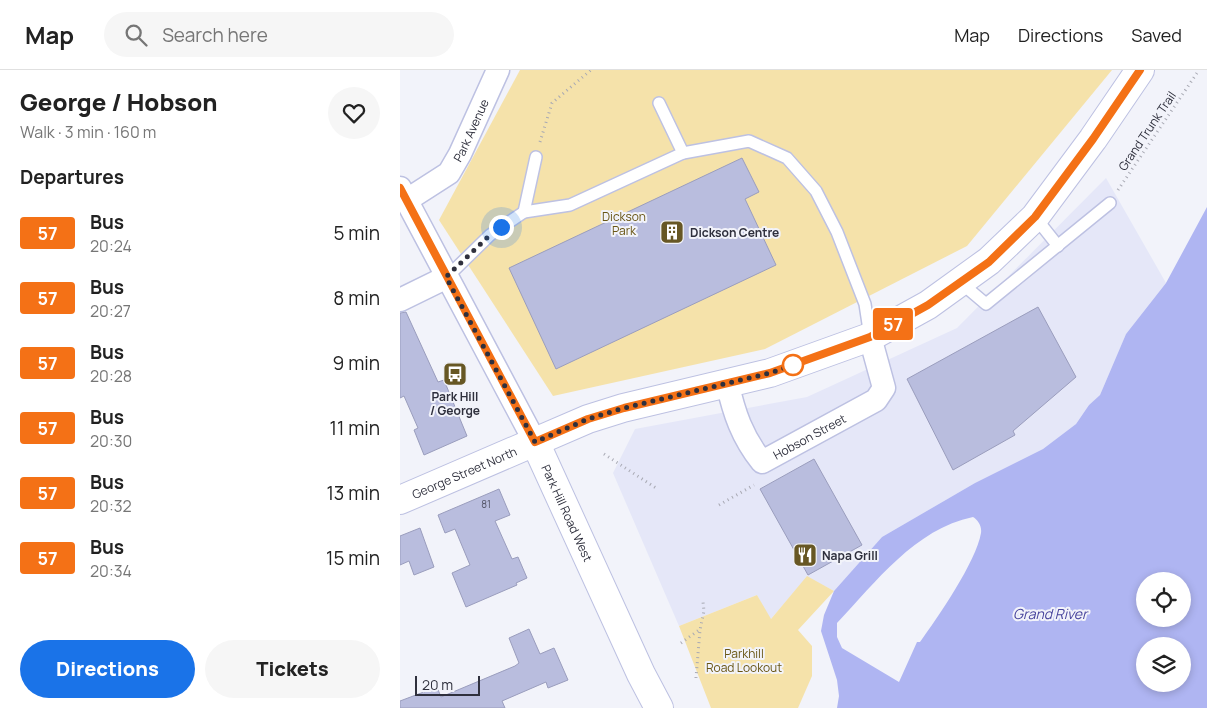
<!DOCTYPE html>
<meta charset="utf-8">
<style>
body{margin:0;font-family:Manrope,sans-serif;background:#f6f6f6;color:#222;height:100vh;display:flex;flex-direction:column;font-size:19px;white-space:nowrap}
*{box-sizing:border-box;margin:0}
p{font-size:16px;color:#767676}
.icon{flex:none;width:28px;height:28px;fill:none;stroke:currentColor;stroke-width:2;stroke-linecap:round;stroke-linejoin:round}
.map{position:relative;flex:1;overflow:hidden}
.panel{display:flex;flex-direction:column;background:#fff;width:400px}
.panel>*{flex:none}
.badge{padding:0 10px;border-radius:4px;font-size:18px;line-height:32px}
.tools{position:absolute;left:736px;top:502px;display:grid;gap:10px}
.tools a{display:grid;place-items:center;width:55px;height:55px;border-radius:50%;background:#fff;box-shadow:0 2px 8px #0003;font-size:25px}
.scale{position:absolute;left:15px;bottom:12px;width:65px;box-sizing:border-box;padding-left:5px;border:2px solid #2f303d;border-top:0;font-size:14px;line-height:18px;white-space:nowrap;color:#2f303d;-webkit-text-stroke:4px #f2f3fa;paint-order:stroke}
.you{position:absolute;width:25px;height:25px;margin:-12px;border:4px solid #fff;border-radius:50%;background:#1a73e8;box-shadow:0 0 0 8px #1a73e833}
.map>.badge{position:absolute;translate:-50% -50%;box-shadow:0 0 0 2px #fff}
h2{padding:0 20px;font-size:19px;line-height:45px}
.round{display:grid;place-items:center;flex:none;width:52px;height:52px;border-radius:26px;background:#f6f6f6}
.overview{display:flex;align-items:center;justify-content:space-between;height:85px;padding:0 20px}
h1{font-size:24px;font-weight:800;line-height:38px}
.cta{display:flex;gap:10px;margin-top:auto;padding:10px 20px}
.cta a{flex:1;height:58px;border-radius:30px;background:#1a73e8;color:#fff;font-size:20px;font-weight:800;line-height:58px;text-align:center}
.cta a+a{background:#f6f6f6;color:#222}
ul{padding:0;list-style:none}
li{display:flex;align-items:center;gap:15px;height:65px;padding:0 20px}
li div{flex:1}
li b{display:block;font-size:19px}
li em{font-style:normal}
li .badge{min-width:55px;font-weight:700;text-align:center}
header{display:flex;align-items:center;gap:30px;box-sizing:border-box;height:70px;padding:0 25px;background:#fff;border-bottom:1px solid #e0e0e0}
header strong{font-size:24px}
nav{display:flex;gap:28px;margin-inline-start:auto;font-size:18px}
.search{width:350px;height:45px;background:#f6f6f6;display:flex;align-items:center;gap:12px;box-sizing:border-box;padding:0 18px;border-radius:28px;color:#767676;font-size:19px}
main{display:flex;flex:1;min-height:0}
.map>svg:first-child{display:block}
</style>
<header>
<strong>Map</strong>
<div class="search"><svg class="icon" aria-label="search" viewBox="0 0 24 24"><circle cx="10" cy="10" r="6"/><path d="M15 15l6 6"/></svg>Search here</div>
<nav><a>Map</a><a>Directions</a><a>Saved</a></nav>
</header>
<main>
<section class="panel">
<div class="overview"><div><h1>George / Hobson</h1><p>Walk · 3 min · 160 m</p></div><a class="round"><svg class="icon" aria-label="heart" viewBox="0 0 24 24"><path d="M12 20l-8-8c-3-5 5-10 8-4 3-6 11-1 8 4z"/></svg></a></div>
<h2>Departures</h2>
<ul>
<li><span class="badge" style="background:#f47116;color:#fff">57</span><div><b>Bus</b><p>20:24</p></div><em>5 min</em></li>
<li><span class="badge" style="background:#f47116;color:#fff">57</span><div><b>Bus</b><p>20:27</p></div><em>8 min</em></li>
<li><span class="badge" style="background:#f47116;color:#fff">57</span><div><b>Bus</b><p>20:28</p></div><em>9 min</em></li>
<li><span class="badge" style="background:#f47116;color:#fff">57</span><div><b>Bus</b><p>20:30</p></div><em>11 min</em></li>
<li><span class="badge" style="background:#f47116;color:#fff">57</span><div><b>Bus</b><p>20:32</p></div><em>13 min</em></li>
<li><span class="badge" style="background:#f47116;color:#fff">57</span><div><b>Bus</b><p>20:34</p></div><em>15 min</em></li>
</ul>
<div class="cta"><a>Directions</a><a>Tickets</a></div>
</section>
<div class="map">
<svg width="807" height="638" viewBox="0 0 807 638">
<rect width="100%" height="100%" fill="#f2f3fa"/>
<polygon fill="#e5e7f8" points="706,108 766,213 726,264 700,325 689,335 676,354 643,379 575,413 482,467 434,521 407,507 370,550 357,525 279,556 213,403 235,359 407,327 557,258"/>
<g fill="#f5e2aa">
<polygon points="120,0 712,0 567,176 365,279 153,326 39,150"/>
<polygon points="407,506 434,521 398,560 412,576 412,606 398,638 311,638 279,556 357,525 371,549"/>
</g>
<path fill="#afb5f2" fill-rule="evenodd" d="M807,137V638H437L439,626L437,610L421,561L424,545L434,521L482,467L575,413L643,379L676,354L689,335L700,325L726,264L766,213ZM573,447C578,450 582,456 581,463C576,492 538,547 520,572H517L499,612L442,578L437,567V553C476,512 515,459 573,447ZM745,511H782V549H745ZM745,576H782V614H745Z"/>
<g fill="#b9bdde" stroke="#9a9dbd">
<polygon points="342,88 359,122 345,129 376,195 156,299 109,198"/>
<polygon points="638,237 676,307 613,361 615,365 553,400 507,309"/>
<polygon points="6,242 38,312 44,310 67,366 24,385 14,360 18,358 4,326 0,328 0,243"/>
<polygon points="414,389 462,475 408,505 360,419"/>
<polygon points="99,419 110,445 95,451 112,489 118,487 127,508 116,513 117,515 66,537 52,503 70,495 55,459 45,463 38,445"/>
<polygon points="20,458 34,497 14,505 9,491 0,495 0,466"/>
<polygon points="129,559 140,584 154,578 168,610 148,618 146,612 102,631 105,638 0,638 0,631 37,617 41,627 115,596 119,593 109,568"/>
</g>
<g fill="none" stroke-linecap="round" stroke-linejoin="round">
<g stroke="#bdc1e2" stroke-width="14">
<g id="lane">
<polyline points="283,83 349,71 387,88 416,121 437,162 465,234 470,267"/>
<polyline points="124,142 136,87"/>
<polyline points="635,147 658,176"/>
<polyline points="47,207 90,165 124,142 170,135 283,83 259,33"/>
<polyline points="560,212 586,234 710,133"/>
</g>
</g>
<g stroke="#bdc1e2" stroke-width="25">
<g id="street">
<polyline points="0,118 135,372"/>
<path id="s1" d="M7,130L49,103L60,84L98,0"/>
<polyline points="0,230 47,207"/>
<path id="s2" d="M327,312C334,343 342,367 362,392L476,330L484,318L470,267"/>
</g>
</g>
<g stroke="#bdc1e2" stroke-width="30">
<g id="secondary">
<path id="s3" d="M135,372L241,604L259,638"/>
<path id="s4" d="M0,430L188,349L223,338L370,303L470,267L528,235L589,191L635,147L693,69L740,0"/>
</g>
</g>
<g stroke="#a8a9b3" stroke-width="3" stroke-dasharray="1 4" stroke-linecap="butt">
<polyline points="140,72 152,33 191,0"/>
<polyline points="718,120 799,0"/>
<polyline points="204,384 256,418"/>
<polyline points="319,435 354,415"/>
<polyline points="281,573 299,560"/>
<polyline points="296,608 300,560 304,541 303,532"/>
</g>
<use href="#lane" stroke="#fff" stroke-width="11"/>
<use href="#street" stroke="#fff" stroke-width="22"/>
<use href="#secondary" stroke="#fff" stroke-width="28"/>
</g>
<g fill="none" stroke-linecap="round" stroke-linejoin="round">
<g stroke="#fff" stroke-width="11">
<polyline id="line" points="0,118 135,372 188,349 224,338 370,303 470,267 528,235 589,192 635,147 693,69 740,0"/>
</g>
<use href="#line" stroke="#f47116" stroke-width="8"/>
<polyline stroke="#2f303d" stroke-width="5" stroke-dasharray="0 9" points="101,157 90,165 46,207 135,372 188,349 224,338 370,303 393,295"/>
</g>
<defs>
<g id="building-square" transform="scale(1.25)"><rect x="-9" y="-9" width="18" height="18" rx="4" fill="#675724" stroke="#f2f3fa"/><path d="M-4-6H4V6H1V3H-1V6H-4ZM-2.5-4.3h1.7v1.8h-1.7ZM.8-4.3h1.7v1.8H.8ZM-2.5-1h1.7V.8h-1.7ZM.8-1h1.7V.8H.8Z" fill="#fff"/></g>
<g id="bus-square" transform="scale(1.25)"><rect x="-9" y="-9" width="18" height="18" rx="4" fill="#675724" stroke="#f2f3fa"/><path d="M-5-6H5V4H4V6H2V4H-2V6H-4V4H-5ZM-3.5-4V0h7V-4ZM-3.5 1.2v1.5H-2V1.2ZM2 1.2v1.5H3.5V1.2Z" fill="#fff"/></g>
<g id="restaurant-square" transform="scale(1.25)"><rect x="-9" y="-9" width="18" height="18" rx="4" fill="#675724" stroke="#f2f3fa"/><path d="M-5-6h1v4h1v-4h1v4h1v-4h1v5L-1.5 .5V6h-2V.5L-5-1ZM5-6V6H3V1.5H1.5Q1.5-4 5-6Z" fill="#fff"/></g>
</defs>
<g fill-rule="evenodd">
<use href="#building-square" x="272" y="162"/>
<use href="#bus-square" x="55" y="304"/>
<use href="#restaurant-square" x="405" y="485"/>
</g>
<circle fill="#fff" stroke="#f47116" stroke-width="2.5" cx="393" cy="295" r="10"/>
<g text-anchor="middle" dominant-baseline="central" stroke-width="4" stroke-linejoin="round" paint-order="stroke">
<g font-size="10" fill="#525365">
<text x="86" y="434">81</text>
</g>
<g font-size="12" fill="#2f303d" stroke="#f2f3fa">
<text stroke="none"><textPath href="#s1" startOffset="98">Park Avenue</textPath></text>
<text transform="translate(747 61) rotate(-56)">Grand Trunk Trail</text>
<text stroke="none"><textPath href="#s2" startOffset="142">Hobson Street</textPath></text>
<text stroke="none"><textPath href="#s4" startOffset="70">George Street North</textPath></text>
<text stroke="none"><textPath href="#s3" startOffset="78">Park Hill Road West</textPath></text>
</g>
<g font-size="12" fill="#695615" stroke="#f2f3fa">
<text x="224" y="146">Dickson<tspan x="224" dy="14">Park</tspan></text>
<text x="344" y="583">Parkhill<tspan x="344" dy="14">Road Lookout</tspan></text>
</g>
<g font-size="12" font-weight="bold" fill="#2f303d" stroke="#f2f3fa" text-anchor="start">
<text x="290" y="162">Dickson Centre</text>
<text x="55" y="326" text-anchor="middle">Park Hill<tspan x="55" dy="14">/ George</tspan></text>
<text x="422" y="485">Napa Grill</text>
</g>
<g font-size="14" font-style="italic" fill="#47449d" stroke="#f2f3fa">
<text x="650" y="543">Grand River</text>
</g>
</g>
</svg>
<div class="tools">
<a><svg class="icon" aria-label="locate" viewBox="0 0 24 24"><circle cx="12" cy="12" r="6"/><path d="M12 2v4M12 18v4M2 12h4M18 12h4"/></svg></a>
<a><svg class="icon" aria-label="layers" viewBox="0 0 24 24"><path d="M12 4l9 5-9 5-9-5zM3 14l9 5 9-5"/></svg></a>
</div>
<div class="scale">20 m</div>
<div class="you" style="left:101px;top:157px"></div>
<b class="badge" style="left:493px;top:254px;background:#f47116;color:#fff">57</b>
</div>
</main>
